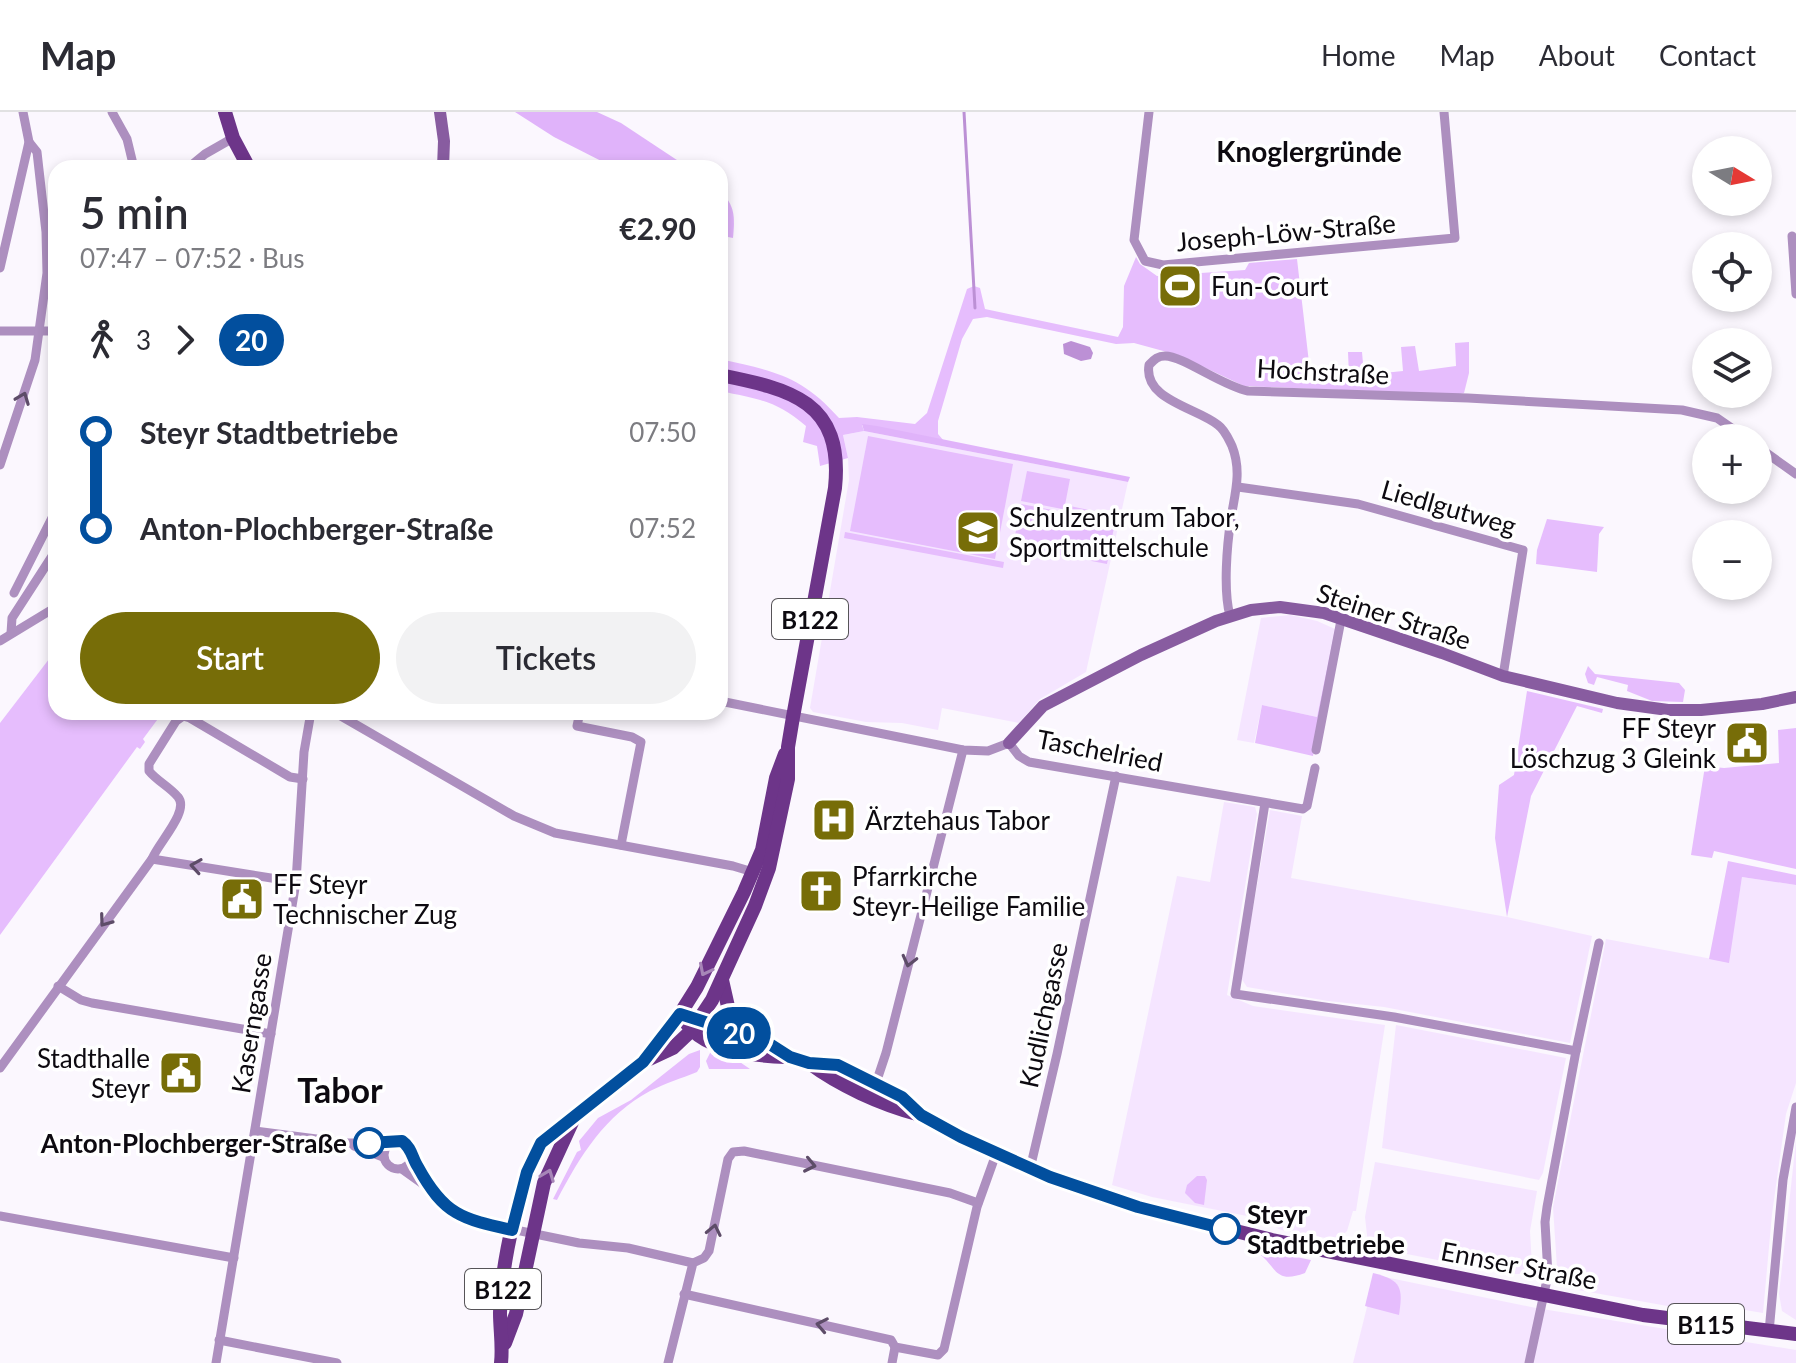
<!DOCTYPE html>
<meta charset="utf-8">
<style>
body{margin:0;font-family:Lato,sans-serif;background:#f2f2f3;color:#2b2b33;height:100vh;display:flex;flex-direction:column;font-size:30px;white-space:nowrap}
*{box-sizing:border-box;margin:0}
p{font-size:26px;color:#7c7c81}
.icon{flex:none;width:44px;height:44px;fill:none;stroke:currentColor;stroke-width:2;stroke-linecap:round;stroke-linejoin:round}
.map{position:relative;flex:1;overflow:hidden}
.side{position:absolute;left:48px;top:48px;width:680px;height:560px;display:flex;flex-direction:column;background:#fff;border-radius:24px;box-shadow:0 4px 12px #0003}
.side>*{flex:none}
.badge{padding:0 16px;border-radius:26px;font-size:28px;line-height:52px}
.needle{width:52px;rotate:100deg}
.tools{position:absolute;left:1692px;top:24px;display:grid;gap:16px}
.tools a{display:grid;place-items:center;width:80px;height:80px;border-radius:50%;background:#fff;box-shadow:0 4px 12px #0003;font-size:40px}
.map>.badge{position:absolute;translate:-50% -50%;box-shadow:0 0 0 4px #fff}
.legs{display:flex;align-items:center;gap:12px;height:88px;padding:0 32px;font-size:26px}
.legs p{margin-inline-start:auto}
.head{display:flex;align-items:center;justify-content:space-between;height:136px;padding:0 32px}
h1{font-size:44px;font-weight:600;line-height:60px}
.cta{display:flex;gap:16px;margin-top:auto;padding:16px 32px}
.cta a{flex:1;height:92px;border-radius:48px;background:#776d08;color:#fff;font-size:32px;font-weight:600;line-height:92px;text-align:center}
.cta a+a{background:#f2f2f3;color:#2b2b33}
ul{padding:0 32px;list-style:none}
li{display:flex;align-items:center;gap:28px;height:96px;font-size:30px}
li i{display:grid;place-items:center;width:12px;height:100%;margin:0 10px;background:currentColor}
li i::after{content:'';width:20px;height:20px;margin:-10px;border:6px solid;border-radius:50%;background:#fff}
li p{margin-inline-start:auto}
li:first-child i{background:linear-gradient(#0000 50%,currentColor 0)}
li:last-child i{background:linear-gradient(currentColor 50%,#0000 0)}
header{display:flex;align-items:center;gap:48px;box-sizing:border-box;height:112px;padding:0 40px;background:#fff;border-bottom:2px solid #e1e1e2}
header strong{font-size:38px}
nav{display:flex;gap:44px;margin-inline-start:auto;font-size:28px}
.map>svg:first-child{display:block}
</style>
<header>
<strong>Map</strong>
<nav><a>Home</a><a>Map</a><a>About</a><a>Contact</a></nav>
</header>
<div class="map">
<svg width="1796" height="1251" viewBox="0 0 1796 1251">
<rect width="100%" height="100%" fill="#fbf7fe"/>
<g fill="#f5e5ff">
<polygon points="864,319 1128,370 1086,560 1040,587 1019,611 942,596 938,618 902,611 866,610 813,600 810,596 849,368 848,346 843,323"/>
<polygon points="1290,503 1317,509 1335,517 1317,605 1262,593 1254,631 1237,628 1261,506"/>
<polygon points="1224,690 1255,695 1257,702 1227,883 1253,894 1385,913 1356,1099 1353,1099 1347,1119 1337,1128 1281,1118 1257,1106 1152,1085 1112,1073 1177,764 1210,770"/>
<polygon points="1270,698 1302,704 1291,766 1507,805 1592,824 1570,931 1384,895 1328,889 1247,875 1241,866"/>
<polygon points="1742,765 1796,773 1796,971 1786,1002 1772,1102 1763,1201 1709,1192 1673,1195 1578,1178 1567,1173 1557,1156 1553,1095 1606,827 1728,850"/>
<polygon points="1396,913 1566,946 1543,1061 1539,1068 1382,1036"/>
<polygon points="1796,1029 1796,1208 1782,1199 1779,1182"/>
<polygon points="1375,1050 1537,1079 1530,1119 1532,1154 1526,1162 1509,1162 1371,1135 1368,1132 1365,1105"/>
<polygon points="1375,1163 1536,1196 1796,1238 1796,1251 1353,1251"/>
</g>
<g fill="#e6bdfd">
<path d="M1136,145L1140,152L1157,164L1245,158L1249,151L1297,147L1311,268L1349,264L1348,240H1362L1364,263L1403,259L1401,235L1415,234L1419,259L1456,254L1455,231L1469,230V261L1464,281L1455,283L1244,274L1178,243L1134,231L1116,232L987,205L973,207L962,227L938,309V322L944,329L862,313L864,319L843,323L848,346L820,354L817,334L803,330L806,314C775,288 758,287 720,279V247C773,259 801,263 839,306L857,305L915,312L927,301L967,177L974,174L980,176L985,197L1118,225L1123,215L1124,174Z"/>
<polygon points="868,324 1013,352 995,447 850,419"/>
<polygon points="1027,359 1070,367 1065,393 1094,399 1093,403 1021,389"/>
<polygon points="1021,392 1115,410 1107,452 1013,434"/>
<polygon points="1547,407 1604,415 1599,422 1597,460 1536,452 1537,438"/>
<polygon points="845,420 1004,450 1003,456 844,426"/>
<polygon points="1335,517 1337,517 1313,644 1255,631 1262,593 1317,605"/>
<polygon points="56,538 56,600 163,600 143,627 145,630 140,637 137,635 0,823 0,611"/>
<polygon points="1588,554 1595,562 1679,571 1685,578 1683,590 1652,589 1627,579 1628,573 1597,565 1594,573 1588,571 1585,562"/>
<polygon points="1527,579 1603,597 1602,601 1577,594 1531,684 1507,805 1495,726 1499,673 1514,663"/>
<polygon points="1796,616 1796,757 1714,739 1712,746 1691,743 1705,654 1724,656 1779,651 1778,618"/>
<polygon points="1728,749 1796,763 1796,773 1742,765 1729,851 1709,847"/>
<path d="M700,938V955L697,960C682,966 666,971 650,979C605,1003 580,1044 557,1088L553,1087L577,1040L581,1038L579,1029L598,1006L631,988L689,942Z"/>
<polygon points="711,939 714,945 725,947 731,944 750,957 709,957 706,949"/>
<polygon points="1197,1064 1205,1064 1207,1068 1204,1093 1195,1091 1185,1081 1187,1073"/>
<path d="M1262,1138L1311,1148L1305,1161C1271,1174 1277,1150 1254,1139Z"/>
<path d="M1373,1161C1402,1168 1403,1176 1399,1203L1365,1194Z"/>
</g>
<g fill="#e0b3fa">
<polygon points="515,0 597,0 621,11 689,56 615,56 554,25"/>
<path d="M720,78C735,94 735,104 733,126L728,125L720,117Z"/>
<polygon points="862,312 877,314 1130,365 1128,370 864,319"/>
</g>
<polygon fill="#bc90d5" points="1071,229 1090,235 1093,241 1091,247 1081,249 1064,242 1063,232"/>
<g fill="none" stroke-linecap="round" stroke-linejoin="round">
<polyline stroke="#bc90d5" stroke-width="3" points="964,0 975,196"/>
<g stroke="#ad8fbf" stroke-width="9">
<polyline points="112,0 127,27 134,56"/>
<polyline points="1149,0 1134,128 1145,149 1163,153 1455,126 1444,0"/>
<polyline points="188,56 205,42 233,26"/>
<polyline points="1792,124 1796,182"/>
<polyline points="0,156 29,30 23,0"/>
<polyline points="0,219 56,219"/>
<polyline points="1758,335 1796,362"/>
<polyline points="0,353 35,248 47,161 46,120 37,40 29,30"/>
<polyline points="1238,375 1358,392 1523,438 1503,564"/>
<polyline points="14,481 56,398"/>
<path d="M1230,504C1223,478 1227,433 1231,406C1235,381 1242,359 1232,334C1228,326 1225,318 1218,313C1198,296 1143,288 1149,253C1154,248 1157,244 1165,244C1183,244 1222,274 1248,279L1468,286L1682,298L1717,306L1746,326"/>
<polyline points="11,521 12,506 56,438"/>
<polyline points="0,529 56,495"/>
<polyline points="720,589 963,638 988,639 1009,631 1019,644 1029,650 1303,697 1307,694 1315,656"/>
<polyline points="334,600 514,704 555,721 733,754 753,760"/>
<polyline points="580,600 577,614 632,625 641,630 621,733"/>
<polyline points="1316,638 1341,508"/>
<polyline points="1265,691 1235,882 1394,905 1576,939 1547,1095 1545,1110 1548,1163 1529,1251"/>
<polyline points="152,747 296,770"/>
<polyline points="58,874 81,888 92,891 271,922"/>
<polyline points="1576,939 1599,831"/>
<path d="M0,956L152,747C158,731 190,699 178,685C170,675 157,669 149,659V652L176,609L183,604L190,606L290,665L303,667"/>
<polyline points="876,971 886,941 963,638"/>
<polyline points="255,1019 347,1031 390,1031"/>
<circle cx="398" cy="1043" r="14"/>
<polyline points="354,1034 383,1045"/>
<polyline points="412,1045 428,1074"/>
<polyline points="402,1057 430,1077 451,1099 472,1109 579,1131 628,1136 693,1151"/>
<polyline points="1030,1057 1057,942 1116,664"/>
<polyline points="0,1104 234,1146"/>
<polyline points="684,1182 891,1228 895,1235 938,1243 944,1237 977,1095 996,1042"/>
<polyline points="1769,1220 1783,1068 1796,995"/>
<polyline points="219,1228 337,1251"/>
<polyline points="216,1251 296,770 304,640 311,600"/>
<polyline points="668,1251 693,1151 704,1146 709,1139 728,1047 733,1040 744,1039 950,1081 978,1091"/>
<polyline points="892,1251 895,1235"/>
</g>
<g stroke="#885ca0" stroke-width="12">
<polyline points="440,0 444,29 443,56"/>
<polyline points="1009,631 1043,594 1141,543 1216,509 1251,498 1280,495 1324,501 1442,541 1503,564 1617,591 1668,598 1701,598 1762,592 1796,585"/>
</g>
<g stroke="#6d3589" stroke-width="14">
<polyline points="225,0 233,26 249,56"/>
<polyline points="722,868 729,899 758,924"/>
<polyline points="680,902 765,929 790,945 809,951 838,953 902,985 921,1003 996,1042 1071,1073 1138,1095 1272,1128 1643,1203 1796,1222"/>
<path d="M687,912C707,939 755,944 786,945"/>
<polyline points="643,950 680,902 697,875 744,780 762,738 776,666 785,642"/>
<path d="M809,951C840,974 880,992 917,1002"/>
<polyline points="505,1231 516,1202 544,1071 573,1008"/>
<path d="M501,1251C503,1234 500,1218 500,1201C501,1158 519,1060 545,1027L643,950L673,936L692,918L712,888L755,794L769,756L788,667V635L793,605L835,376C844,289 790,277 720,263"/>
</g>
</g>
<defs><path id="oneway-chevron" d="M-2-3.5L2.5 0L-2 3.5" fill="none" stroke-width="1.6" stroke-linecap="round" stroke-linejoin="round" transform="scale(2)"/></defs>
<g stroke="#5d4c68">
<use href="#oneway-chevron" transform="translate(23 286) rotate(-69)"/>
<use href="#oneway-chevron" transform="translate(196 754) rotate(-171)"/>
<use href="#oneway-chevron" transform="translate(105 809) rotate(126)"/>
<use href="#oneway-chevron" transform="translate(909 849) rotate(104)"/>
<use href="#oneway-chevron" transform="translate(810 1053) rotate(12)"/>
<use href="#oneway-chevron" transform="translate(714 1118) rotate(-78)"/>
<use href="#oneway-chevron" transform="translate(822 1213) rotate(-169)"/>
</g>
<g stroke="#a786b8">
<use href="#oneway-chevron" transform="translate(705 858) rotate(117)"/>
<use href="#oneway-chevron" transform="translate(548 1063) rotate(-69)"/>
</g>
<g fill="none" stroke-linecap="round" stroke-linejoin="round">
<g stroke="#fff" stroke-width="18">
<path id="line-1" d="M369,1031L402,1029C412,1036 412,1046 418,1055C444,1103 462,1107 512,1118L527,1060L541,1031L643,950L680,902L765,929L790,945L809,951L838,953L902,985L921,1003L961,1025L1050,1065L1138,1095L1225,1117"/>
</g>
<use href="#line-1" stroke="#024f9e" stroke-width="12"/>
</g>
<defs>
<g id="stadium-square" transform="scale(2.3)"><rect x="-9" y="-9" width="18" height="18" rx="4" fill="#776d08" stroke="#fff"/><path d="M0-5a6.5 5 0 1 0 0 10a6.5 5 0 1 0 0-10ZM-3.5-1.8h7v3.6h-7Z" fill="#fff"/></g>
<g id="school-square" transform="scale(2.3)"><rect x="-9" y="-9" width="18" height="18" rx="4" fill="#776d08" stroke="#fff"/><path d="M0-5L7-2L0 1L-7-2ZM-4 1L0 2.5L4 1V4Q0 6-4 4Z" fill="#fff"/></g>
<g id="civic-square" transform="scale(2.3)"><rect x="-9" y="-9" width="18" height="18" rx="4" fill="#776d08" stroke="#fff"/><path d="M-.6-6.5H3V-4.5H.6V-3L4-1V1h2V6H-6V1h2V-1L-.6-3ZM-1.2 2.5V6h2.4V2.5Z" fill="#fff"/></g>
<g id="hospital-square" transform="scale(2.3)"><rect x="-9" y="-9" width="18" height="18" rx="4" fill="#776d08" stroke="#fff"/><path d="M-5-5h3v3.5h4V-5h3V5h-3V1.5h-4V5h-3Z" fill="#fff"/></g>
<g id="church-square" transform="scale(2.3)"><rect x="-9" y="-9" width="18" height="18" rx="4" fill="#776d08" stroke="#fff"/><path d="M-1.2-6h2.4v3.5h3.3v2.4h-3.3V6h-2.4V-.1h-3.3v-2.4h3.3Z" fill="#fff"/></g>
</defs>
<g fill-rule="evenodd">
<use href="#stadium-square" x="1180" y="174"/>
<use href="#school-square" x="978" y="420"/>
<use href="#civic-square" x="1747" y="631"/>
<use href="#hospital-square" x="834" y="708"/>
<use href="#church-square" x="821" y="779"/>
<use href="#civic-square" x="242" y="787"/>
<use href="#civic-square" x="181" y="961"/>
</g>
<g fill="#fff" stroke="#024f9e" stroke-width="4">
<circle cx="369" cy="1031" r="14"/>
<circle cx="1225" cy="1117" r="14"/>
</g>
<g text-anchor="middle" dominant-baseline="central" stroke-width="7" stroke-linejoin="round" paint-order="stroke">
<g fill="#fff" stroke="#565458" stroke-width="2">
<rect x="772" y="487" width="76" height="40" rx="6"/>
<rect x="465" y="1157" width="76" height="40" rx="6"/>
<rect x="1668" y="1192" width="76" height="40" rx="6"/>
</g>
<g font-size="24" font-weight="bold" fill="#0d0a10">
<text x="810" y="507">B122</text>
<text x="503" y="1177">B122</text>
<text x="1706" y="1212">B115</text>
</g>
<g font-size="26" fill="#0d0a10" stroke="#fff">
<text transform="translate(1286 120) rotate(-5)">Joseph-Löw-Straße</text>
<text transform="translate(1323 259) rotate(3)">Hochstraße</text>
<text transform="translate(1449 395) rotate(16)">Liedlgutweg</text>
<text transform="translate(1394 504) rotate(18)">Steiner Straße</text>
<text transform="translate(1100 638) rotate(11)">Taschelried</text>
<text transform="translate(1043 903) rotate(-78)">Kudlichgasse</text>
<text transform="translate(251 911) rotate(-81)">Kaserngasse</text>
<text transform="translate(1519 1153) rotate(11)">Ennser Straße</text>
</g>
<g font-size="26" fill="#0d0a10" stroke="#fff" text-anchor="start">
<text x="1211" y="174">Fun-Court</text>
<text x="1009" y="405">Schulzentrum Tabor,<tspan x="1009" dy="30">Sportmittelschule</tspan></text>
<text x="1716" y="616" text-anchor="end">FF Steyr<tspan x="1716" dy="30">Löschzug 3 Gleink</tspan></text>
<text x="865" y="708">Ärztehaus Tabor</text>
<text x="852" y="764">Pfarrkirche<tspan x="852" dy="30">Steyr-Heilige Familie</tspan></text>
<text x="273" y="772">FF Steyr<tspan x="273" dy="30">Technischer Zug</tspan></text>
<text x="150" y="946" text-anchor="end">Stadthalle<tspan x="150" dy="30">Steyr</tspan></text>
</g>
<g font-size="26" font-weight="bold" fill="#0d0a10" stroke="#fff" text-anchor="end">
<text x="347" y="1031">Anton-Plochberger-Straße</text>
<text x="1247" y="1102" text-anchor="start">Steyr<tspan x="1247" dy="30">Stadtbetriebe</tspan></text>
</g>
<g font-size="28" font-weight="bold" fill="#0d0a10" stroke="#fff">
<text x="1309" y="39">Knoglergründe</text>
</g>
<g font-size="34" font-weight="bold" fill="#0d0a10" stroke="#fff">
<text x="340" y="977">Tabor</text>
</g>
</g>
</svg>
<div class="tools">
<a><svg class="needle" viewBox="-14 -14 28 28"><path d="M0-13l5 13h-10z" fill="#e53935"/><path d="M0 13l5-13h-10z" fill="#7c7c81"/></svg></a>
<a><svg class="icon" aria-label="locate" viewBox="0 0 24 24"><circle cx="12" cy="12" r="6"/><path d="M12 2v4M12 18v4M2 12h4M18 12h4"/></svg></a>
<a><svg class="icon" aria-label="layers" viewBox="0 0 24 24"><path d="M12 4l9 5-9 5-9-5zM3 14l9 5 9-5"/></svg></a>
<a>+</a>
<a>−</a>
</div>
<b class="badge" style="left:739px;top:921px;background:#024f9e;color:#fff">20</b>
<section class="side">
<div class="head"><div><h1>5 min</h1><p>07:47 – 07:52 · Bus</p></div><b>€2.90</b></div>
<div class="legs"><svg class="icon" aria-label="walk" viewBox="0 0 24 24"><circle cx="13" cy="4" r="2"/><path d="M13 8l-2 6 4 7M11 14l-3 7M7 12l3-4h3l4 4"/></svg>3<svg class="icon" aria-label="forward" viewBox="0 0 24 24"><path d="M9 5l7 7-7 7"/></svg><b class="badge" style="background:#024f9e;color:#fff">20</b></div>
<ul>
<li><i style="color:#024f9e"></i><b>Steyr Stadtbetriebe</b><p>07:50</p></li>
<li><i style="color:#024f9e"></i><b>Anton-Plochberger-Straße</b><p>07:52</p></li>
</ul>
<div class="cta"><a>Start</a><a>Tickets</a></div>
</section>
</div>
